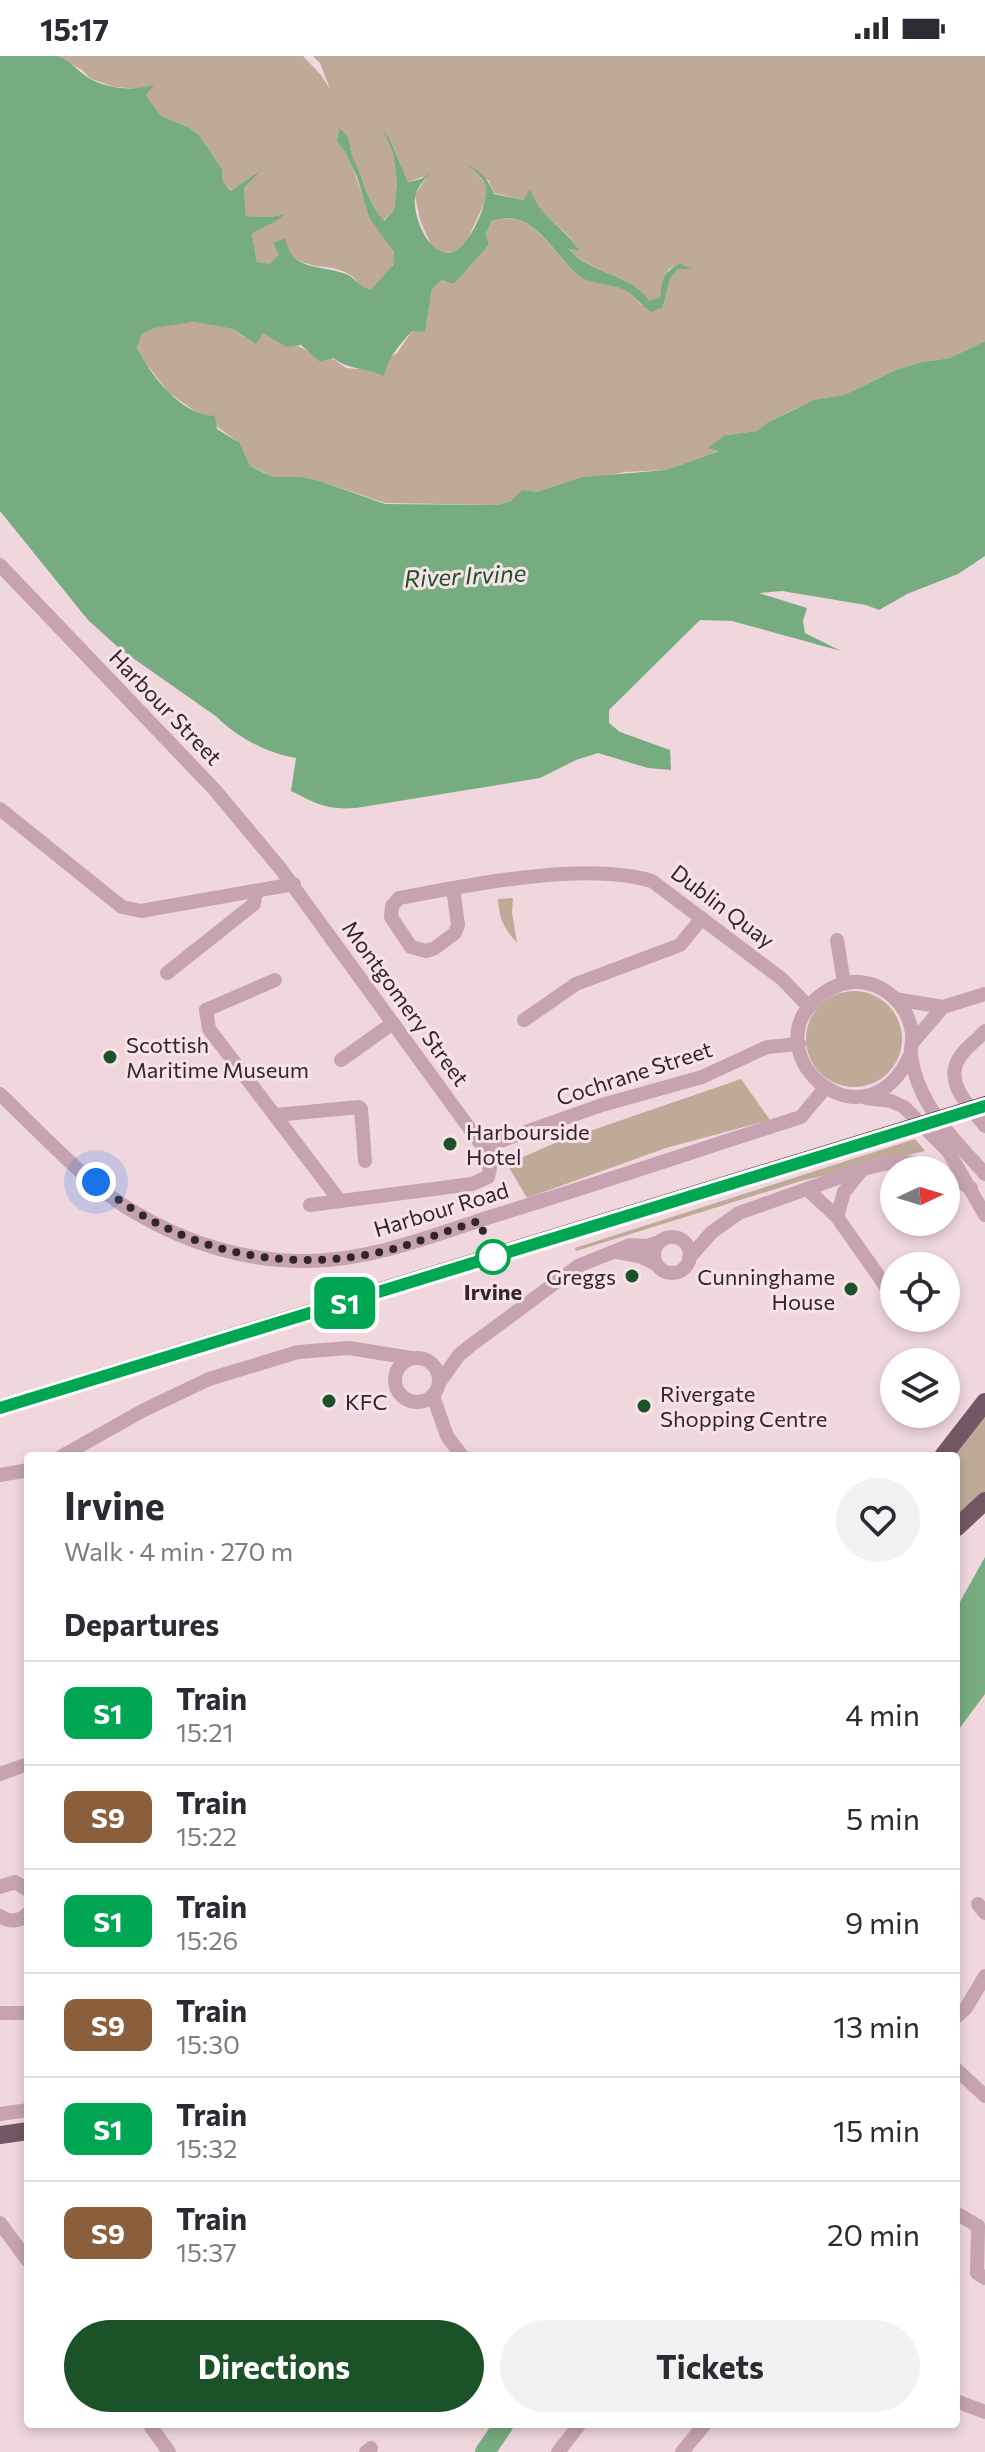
<!DOCTYPE html>
<meta charset="utf-8">
<style>
body{margin:0;font-family:Commissioner,sans-serif;background:#f2f2f3;color:#2b2b33;height:100vh;display:flex;flex-direction:column;font-size:30px;white-space:nowrap}
*{box-sizing:border-box;margin:0}
p{font-size:26px;color:#7c7c81}
.icon{flex:none;width:44px;height:44px;fill:none;stroke:currentColor;stroke-width:2;stroke-linecap:round;stroke-linejoin:round}
.map{position:relative;flex:1;overflow:hidden}
.panel{position:absolute;left:24px;top:1396px;width:936px;height:976px;display:flex;flex-direction:column;background:#fff;border-radius:8px;box-shadow:0 4px 12px #0003}
.panel>*{flex:none}
.badge{padding:0 16px;border-radius:12px;font-size:28px;line-height:52px}
.needle{width:52px;rotate:86deg}
.fabs{position:absolute;left:880px;top:1100px;display:grid;gap:16px}
.fabs a{display:grid;place-items:center;width:80px;height:80px;border-radius:50%;background:#fff;box-shadow:0 4px 12px #0003;font-size:40px}
.you{position:absolute;width:40px;height:40px;margin:-20px;border:6px solid #fff;border-radius:50%;background:#1a73e8;box-shadow:0 0 0 12px #1a73e833}
.map>.badge{position:absolute;translate:-50% -50%;box-shadow:0 0 0 4px #fff}
h2{padding:0 40px;font-size:30px;line-height:72px}
.round{display:grid;place-items:center;flex:none;width:84px;height:84px;border-radius:42px;background:#f2f2f3}
.summary{display:flex;align-items:center;justify-content:space-between;height:136px;padding:0 40px}
h1{font-size:38px;font-weight:700;line-height:60px}
.button{display:flex;gap:16px;margin-top:auto;padding:16px 40px}
.button a{flex:1;height:92px;border-radius:48px;background:#1c5228;color:#fff;font-size:32px;font-weight:700;line-height:92px;text-align:center}
.button a+a{background:#f2f2f3;color:#2b2b33}
ul{padding:0;list-style:none}
li{display:flex;align-items:center;gap:24px;height:104px;padding:0 40px;border-top:2px solid #e1e1e2}
li div{flex:1}
li b{display:block;font-size:30px}
li em{font-style:normal}
li .badge{min-width:88px;font-weight:700;text-align:center}
.status{display:flex;justify-content:space-between;align-items:center;height:56px;padding:0 40px;background:#fff;direction:ltr}
.status svg{height:22px;fill:currentColor}
.map>svg:first-child{display:block}
</style>
<div class="status"><b>15:17</b><svg viewBox="0 0 49 12"><path d="M0 12V9h3v3zM5 12V6h3v6zM10 12V3h3v9zM15 12V0h3v12zM26 1h20v11H26zM47 4h2v5h-2z"/></svg></div>
<div class="map">
<svg width="985" height="2396" viewBox="0 0 985 2396">
<rect width="100%" height="100%" fill="#f0d7de"/>
<g fill="#beaa97">
<path d="M57,0H303L321,19L330,33L320,7L313,0H985V285L950,302L922,306L896,314L844,339L796,352L768,366L757,375L725,379L721,394L666,414L625,416L561,428L536,436L522,435L511,445L498,449L385,447L317,424L302,421H275L250,410L240,387L168,336L142,302L137,290L142,278L154,271L193,266L233,273L244,281L263,277C285,289 303,286 320,306L332,302L346,312L372,314L397,297L412,275H425L432,233L442,224L454,228L489,189L486,177L492,165C536,151 551,199 580,221C585,225 592,224 598,225C616,229 631,234 641,249L663,251L670,223L678,213H689L679,207L668,214L661,241L649,246C630,215 592,220 567,191L579,194C566,171 537,160 530,133L524,144L494,137L489,125L471,112L486,128L487,141L465,189L455,196H441L431,189L420,164L415,139L428,119L408,126L391,86L384,76L393,97L397,127L394,154L383,165C370,148 364,127 355,107C348,92 352,84 339,73L337,85C357,109 359,140 374,166C379,176 393,187 394,198C396,212 380,225 371,235C355,229 360,226 350,219C329,205 306,217 288,195L279,198L270,209L257,206L252,178C264,170 275,169 283,157L272,161L246,160L244,132L261,113L232,135L223,126L222,113L199,79L188,71L161,60L146,39L152,30L141,33L115,31L91,23L82,14Z"/>
<path d="M513,842L512,857L517,887C504,872 499,863 498,843Z"/>
<circle cx="854" cy="983" r="48"/>
<polygon points="741,1023 770,1064 666,1092 527,1142 507,1108 555,1087"/>
<polygon points="915,1083 925,1095 801,1125 576,1195 575,1192"/>
<polygon points="985,1357 985,1436 956,1462 954,1400"/>
</g>
<g fill="#77ac81">
<path d="M0,0C17,0 41,0 57,0C71,4 79,17 92,24C112,33 133,35 154,29L146,39L161,60L188,71L199,79L222,113L223,126L231,135L263,112L244,132L246,160L272,161L285,157C276,168 264,170 252,178L257,206L270,208L279,198L273,187L285,182C292,216 319,208 346,218C356,222 357,230 371,234L393,209L394,196L369,161L357,121L345,96L337,85L339,72C354,85 347,90 355,106C364,126 369,149 384,165L394,154L397,127L393,97L382,72L391,86L408,126L421,123L431,116C425,123 416,132 415,142C413,161 429,202 453,196C468,193 492,142 485,127C481,121 473,114 468,109C482,116 488,123 494,138L524,144L530,132C537,159 565,172 580,195L568,192C590,219 630,216 649,245L661,241C660,224 665,216 679,207L691,213H678L670,223L663,251L651,256C640,249 635,238 622,233C612,228 588,227 580,221C552,199 535,150 492,165L486,177L489,189L454,228L442,224L432,233L425,276L412,275C400,288 387,303 384,320C365,311 351,315 333,302L320,306L301,289L287,291L263,277L256,288L233,273L193,266L154,272L142,278L137,291C150,319 182,360 215,360L217,373L240,387L250,410L262,416L275,421H302L317,424L385,448L498,449L511,445L522,434L536,436L583,421L666,414L719,395L708,392L725,379L757,375L768,366L814,344L844,339L896,314L922,306L950,302L985,285V500L958,518L907,538L879,554L866,549L782,535L759,537L807,552L803,565L805,577L841,595L732,565L700,564L609,654V667L620,676L670,694L671,714L648,712L598,697L576,704L540,722L356,752C327,754 317,748 291,735L296,702C269,698 236,681 217,661L120,593L88,564L0,455Z"/>
<polygon points="985,1501 985,1638 956,1677 956,1553"/>
</g>
<g fill="none" stroke-linecap="round" stroke-linejoin="round">
<polyline stroke="#77ac81" stroke-width="20" points="485,2396 504,2368"/>
<g stroke="#c7a3b1" stroke-width="14">
<polyline points="0,509 214,733 280,812 483,1091 602,1049 702,1021 767,991 799,988"/>
<polyline points="0,753 122,851 141,855 294,828"/>
<path d="M453,832L458,869L455,877L435,892L426,895L411,891L391,861L392,850L399,842C470,829 582,805 652,825L782,923L808,950"/>
<polyline points="837,884 844,927"/>
<polyline points="167,917 254,848 256,835"/>
<polyline points="275,924 206,954 209,973 340,1145"/>
<polyline points="895,943 943,951 985,938"/>
<polyline points="524,964 576,928 680,889 702,862"/>
<path d="M985,975C978,983 969,989 962,998C941,1024 968,1049 985,1070"/>
<polyline points="913,986 943,951"/>
<path d="M911,997C867,1098 753,1001 816,943C827,933 838,927 854,926C883,925 908,948 912,977C913,984 911,989 911,995C911,1008 917,1025 922,1036C937,1068 962,1092 985,1118"/>
<polyline points="341,1004 393,967"/>
<path d="M0,1038C39,1075 90,1131 136,1157C188,1188 248,1206 309,1205C372,1204 431,1180 490,1161C594,1129 698,1094 801,1061L825,1032"/>
<polyline points="866,1042 891,1045 904,1051 948,1095 985,1159"/>
<polyline points="275,1059 359,1051 361,1053 365,1105"/>
<polyline points="861,1115 844,1136 837,1161 887,1232"/>
<polyline points="946,1119 971,1132"/>
<polyline points="807,1133 837,1161"/>
<polyline points="310,1149 472,1128 488,1121 495,1087"/>
<circle cx="672" cy="1199" r="18"/>
<polyline points="617,1196 639,1200 656,1208"/>
<polyline points="689,1202 712,1176 739,1157 863,1113 893,1106 917,1107 935,1114"/>
<circle cx="417" cy="1324" r="22"/>
<polyline points="439,1327 459,1299 470,1290 578,1210 630,1189 647,1190 661,1185"/>
<polyline points="433,1340 447,1380 462,1400"/>
<polyline points="62,1400 144,1354 209,1323 298,1296 349,1292 411,1302"/>
<polyline points="0,1419 28,1414"/>
<polyline points="0,1718 28,1708"/>
<polyline points="0,1831 15,1826 28,1834"/>
<polyline points="978,1848 985,1857"/>
<path d="M0,1860C10,1867 20,1866 28,1857"/>
<polyline points="0,1957 28,1957"/>
<polyline points="956,1961 966,1952 985,1920"/>
<polyline points="956,2013 985,2040"/>
<polyline points="0,2058 28,2054"/>
<polyline points="956,2157 978,2170 977,2217 985,2222"/>
<polyline points="0,2167 28,2205"/>
<polyline points="956,2345 985,2356"/>
<polyline points="149,2368 169,2396"/>
<polyline points="366,2396 371,2392"/>
<polyline points="558,2396 580,2368"/>
<polyline points="682,2396 705,2368"/>
</g>
<g stroke="#745665" stroke-width="18">
<polyline points="943,1400 985,1346"/>
<polyline points="956,1472 985,1445"/>
<polyline points="0,2079 28,2075"/>
</g>
<g stroke="#32252c" stroke-width="6">
<polyline id="rail" points="0,1346 985,1043"/>
</g>
<use href="#rail" stroke="#f8e2e9" stroke-width="3" stroke-dasharray="9" stroke-linecap="butt"/>
</g>
<g fill="none" stroke-linecap="round" stroke-linejoin="round">
<g stroke="#fff" stroke-width="18">
<polyline id="line" points="0,1352 985,1050"/>
</g>
<use href="#line" stroke="#00a651" stroke-width="12"/>
<path stroke="#32252c" stroke-width="8" stroke-dasharray="0 14.4" d="M96,1126C179,1197 291,1221 397,1192C424,1184 451,1173 479,1165L493,1201"/>
</g>
<g fill="#1c5228" stroke="#f8e2e9" stroke-width="3">
<circle cx="110" cy="1001" r="8"/>
<circle cx="450" cy="1088" r="8"/>
<circle cx="632" cy="1220" r="8"/>
<circle cx="851" cy="1233" r="8"/>
<circle cx="329" cy="1345" r="8"/>
<circle cx="644" cy="1350" r="8"/>
</g>
<circle fill="#fff" stroke="#00a651" stroke-width="4" cx="493" cy="1201" r="16"/>
<g text-anchor="middle" dominant-baseline="central" stroke-width="6" stroke-linejoin="round" paint-order="stroke">
<g font-size="22" fill="#32252c" stroke="#f8e2e9">
<text transform="translate(166 651) rotate(46)">Harbour Street</text>
<text transform="translate(723 850) rotate(37)">Dublin Quay</text>
<text transform="translate(406 947) rotate(54)">Montgomery Street</text>
<text transform="translate(634 1017) rotate(-18)">Cochrane Street</text>
<text transform="translate(441 1153) rotate(-17)">Harbour Road</text>
</g>
<g font-size="22" fill="#32252c" stroke="#f8e2e9" text-anchor="start">
<text x="126" y="988">Scottish<tspan x="126" dy="25">Maritime Museum</tspan></text>
<text x="466" y="1075">Harbourside<tspan x="466" dy="25">Hotel</tspan></text>
<text x="616" y="1220" text-anchor="end">Greggs</text>
<text x="835" y="1220" text-anchor="end">Cunninghame<tspan x="835" dy="25">House</tspan></text>
<text x="660" y="1337">Rivergate<tspan x="660" dy="25">Shopping Centre</tspan></text>
<text x="345" y="1345">KFC</text>
</g>
<g font-size="22" font-weight="bold" fill="#32252c" stroke="#f8e2e9">
<text x="493" y="1235">Irvine</text>
</g>
<g font-size="24" font-style="italic" fill="#1c5228" stroke="#f8e2e9">
<text transform="translate(465 519) rotate(-3)">River Irvine</text>
</g>
</g>
</svg>
<div class="fabs">
<a><svg class="needle" viewBox="-14 -14 28 28"><path d="M0-13l5 13h-10z" fill="#e53935"/><path d="M0 13l5-13h-10z" fill="#7c7c81"/></svg></a>
<a><svg class="icon" aria-label="locate" viewBox="0 0 24 24"><circle cx="12" cy="12" r="6"/><path d="M12 2v4M12 18v4M2 12h4M18 12h4"/></svg></a>
<a><svg class="icon" aria-label="layers" viewBox="0 0 24 24"><path d="M12 4l9 5-9 5-9-5zM3 14l9 5 9-5"/></svg></a>
</div>
<div class="you" style="left:96px;top:1126px"></div>
<b class="badge" style="left:345px;top:1247px;background:#00a651;color:#fff">S1</b>
<section class="panel">
<div class="summary"><div><h1>Irvine</h1><p>Walk · 4 min · 270 m</p></div><a class="round"><svg class="icon" aria-label="heart" viewBox="0 0 24 24"><path d="M12 20l-8-8c-3-5 5-10 8-4 3-6 11-1 8 4z"/></svg></a></div>
<h2>Departures</h2>
<ul>
<li><span class="badge" style="background:#00a651;color:#fff">S1</span><div><b>Train</b><p>15:21</p></div><em>4 min</em></li>
<li><span class="badge" style="background:#8b5e3c;color:#fff">S9</span><div><b>Train</b><p>15:22</p></div><em>5 min</em></li>
<li><span class="badge" style="background:#00a651;color:#fff">S1</span><div><b>Train</b><p>15:26</p></div><em>9 min</em></li>
<li><span class="badge" style="background:#8b5e3c;color:#fff">S9</span><div><b>Train</b><p>15:30</p></div><em>13 min</em></li>
<li><span class="badge" style="background:#00a651;color:#fff">S1</span><div><b>Train</b><p>15:32</p></div><em>15 min</em></li>
<li><span class="badge" style="background:#8b5e3c;color:#fff">S9</span><div><b>Train</b><p>15:37</p></div><em>20 min</em></li>
</ul>
<div class="button"><a>Directions</a><a>Tickets</a></div>
</section>
</div>
